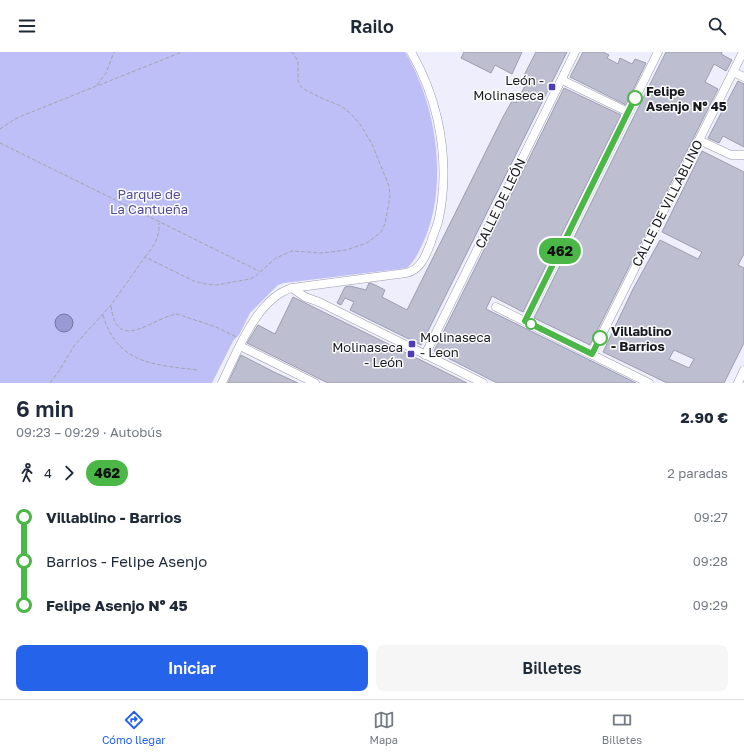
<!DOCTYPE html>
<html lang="es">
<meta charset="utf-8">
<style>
body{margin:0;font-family:"Golos Text",sans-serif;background:#f6f6f7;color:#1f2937;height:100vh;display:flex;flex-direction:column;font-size:15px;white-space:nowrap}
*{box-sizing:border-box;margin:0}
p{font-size:13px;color:#747a83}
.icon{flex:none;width:22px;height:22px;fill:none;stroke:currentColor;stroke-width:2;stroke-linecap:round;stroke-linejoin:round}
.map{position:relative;height:331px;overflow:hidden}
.details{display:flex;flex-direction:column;background:#fff;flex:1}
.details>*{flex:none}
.badge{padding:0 8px;border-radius:13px;font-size:14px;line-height:26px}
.map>.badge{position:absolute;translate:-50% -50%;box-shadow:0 0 0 2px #fff}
.legs{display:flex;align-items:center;gap:6px;height:44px;padding:0 16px;font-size:13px}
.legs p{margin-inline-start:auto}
.summary{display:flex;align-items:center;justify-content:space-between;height:68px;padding:0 16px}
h1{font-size:22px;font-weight:600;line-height:30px}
.action{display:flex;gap:8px;margin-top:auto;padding:8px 16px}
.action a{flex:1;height:46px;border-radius:8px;background:#2563eb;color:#fff;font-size:16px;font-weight:600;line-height:46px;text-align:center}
.action a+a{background:#f6f6f7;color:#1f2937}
ul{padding:0 16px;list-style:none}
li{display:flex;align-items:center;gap:14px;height:44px;font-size:15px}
li i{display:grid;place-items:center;width:6px;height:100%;margin:0 5px;background:currentColor}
li i::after{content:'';width:10px;height:10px;margin:-5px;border:3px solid;border-radius:50%;background:#fff}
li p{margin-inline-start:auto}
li:first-child i{background:linear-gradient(#0000 50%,currentColor 0)}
li:last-child i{background:linear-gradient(currentColor 50%,#0000 0)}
header{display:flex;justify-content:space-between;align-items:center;height:52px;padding:0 16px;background:#fff;font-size:18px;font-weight:600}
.tab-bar{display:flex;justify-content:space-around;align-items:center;height:56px;border-top:1px solid #e0e1e3;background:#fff;font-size:11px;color:#747a83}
.tab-bar a{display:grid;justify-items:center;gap:2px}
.tab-bar .selected{color:#2563eb}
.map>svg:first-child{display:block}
</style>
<header><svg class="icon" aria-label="menu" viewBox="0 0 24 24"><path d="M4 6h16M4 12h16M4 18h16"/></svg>Railo<svg class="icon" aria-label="search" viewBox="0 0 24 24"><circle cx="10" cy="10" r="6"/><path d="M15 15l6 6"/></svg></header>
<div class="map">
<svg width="744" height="331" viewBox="0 0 744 331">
<rect width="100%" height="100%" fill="#eeeefd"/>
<path fill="#bebff6" d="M0,0H405C437,52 449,135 423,191C418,201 415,209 407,216L284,231L278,233L250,261L239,283L233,289L212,331H0Z"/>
<circle fill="#9999d4" stroke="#72739e" cx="64" cy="271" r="9"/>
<g fill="#bdbed0" stroke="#9c9dae" fill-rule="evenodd">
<polygon points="464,0 522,0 512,22 495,13 491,21 461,6"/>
<polygon points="536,0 567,0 421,293 350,258 354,250 345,246 341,253 337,251 345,235 350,234 366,238 369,231 371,231 385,238 382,245 407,258 503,65 512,49 516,51 526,32 521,29"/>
<polygon points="583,0 603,0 609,3 607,6 618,12 620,6 632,12 635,7 646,11 626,53 570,25"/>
<polygon points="666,0 722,0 721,2 732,8 726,19 714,12 705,30 718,37 590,293 534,266"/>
<polygon points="738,29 744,32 744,95 723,84 719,91 708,86"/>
<polygon points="564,36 621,63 523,260 492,244 486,257 636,331 497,331 434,299"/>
<path d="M702,99L744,120V202L738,213L744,216V291L724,331H667L603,300L633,237L660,188L698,207L702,200L662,180ZM674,298L694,307L689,316L669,307Z"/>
<polygon points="293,245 368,282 467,331 328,331 247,291 258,273 275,282"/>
<polygon points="241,303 274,320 298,331 228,331"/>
</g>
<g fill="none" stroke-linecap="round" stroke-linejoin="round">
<g stroke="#9b9cad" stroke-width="9">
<g id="minor">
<polyline points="733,20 744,25"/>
<polyline points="562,28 628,60"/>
<polyline points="699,88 731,103 744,103"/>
<polyline points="292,236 305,245 319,250 483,331"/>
<polyline points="496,255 649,331"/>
<polyline points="525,269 658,0"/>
<polyline points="240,294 315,331"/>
<polyline points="592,302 743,0"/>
<polyline points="425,303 575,0"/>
<path d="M222,331C237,300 257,246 292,236L406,221C421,218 426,203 431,190C433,183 436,177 438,170C441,159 442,148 443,137C446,89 435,41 411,0"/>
<polyline points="738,331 744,318"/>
</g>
</g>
<g stroke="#a3a3af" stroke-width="1" stroke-dasharray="4 2" stroke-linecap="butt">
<polyline points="97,33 106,21 114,0"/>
<polyline points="0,77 15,67 24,63 182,0"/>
<polyline points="0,91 259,219"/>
<path d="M145,205C154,194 160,185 159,171"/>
<path d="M111,254C117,303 153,265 177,262L216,275L236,285"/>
<path d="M103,263C117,312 155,313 198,318"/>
<polyline points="50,331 59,319 74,294 111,253 145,205 194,229 205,232 216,233 250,227 256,224 260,220 276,206 292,199 323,201 346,198 367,191 381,180 385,172 390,144 389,134 372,92 360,72 350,61 341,54 321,46 302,36 298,29 298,9 292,0"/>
</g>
<use href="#minor" stroke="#fff" stroke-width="8"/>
</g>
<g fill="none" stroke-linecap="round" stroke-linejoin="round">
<g stroke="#fff" stroke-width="9">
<polyline id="line-1" points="600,286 592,302 525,269 635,46"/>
</g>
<use href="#line-1" stroke="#4ab747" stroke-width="6"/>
</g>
<g fill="#503db5" stroke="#fdfdfd" stroke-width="1.5">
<rect x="548" y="31" width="8" height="8" rx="2"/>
<rect x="408" y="288" width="8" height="8" rx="2"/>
<rect x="407" y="298" width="8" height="8" rx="2"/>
</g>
<g fill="#fff" stroke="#4ab747" stroke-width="2">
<circle cx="635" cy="46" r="7"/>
<circle cx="531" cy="272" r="5"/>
<circle cx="600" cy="286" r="7"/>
</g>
<g text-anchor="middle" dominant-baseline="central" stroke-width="3" stroke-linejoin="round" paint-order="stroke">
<g font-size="13" fill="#18191f" stroke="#fdfdfd" text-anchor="end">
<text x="544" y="28">León -<tspan x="544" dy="15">Molinaseca</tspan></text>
<text x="420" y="285" text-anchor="start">Molinaseca<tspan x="420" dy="15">- Leon</tspan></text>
<text x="403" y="295">Molinaseca<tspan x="403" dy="15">- León</tspan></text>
</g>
<g font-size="13" font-weight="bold" fill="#18191f" stroke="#fdfdfd" text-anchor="start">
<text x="646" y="39">Felipe<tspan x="646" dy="15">Asenjo Nº 45</tspan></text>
<text x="611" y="279">Villablino<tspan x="611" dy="15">- Barrios</tspan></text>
</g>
<g font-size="13" fill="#504b93" stroke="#fdfdfd">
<text x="149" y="142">Parque de<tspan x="149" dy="15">La Cantueña</tspan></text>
</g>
<g font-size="13" fill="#18191f" stroke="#fdfdfd">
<text transform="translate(500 151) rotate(-64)">CALLE DE LEÓN</text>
<text transform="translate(667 151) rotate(-63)">CALLE DE VILLABLINO</text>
</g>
</g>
</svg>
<b class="badge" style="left:560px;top:199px;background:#4ab747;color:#111">462</b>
</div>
<section class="details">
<div class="summary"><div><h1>6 min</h1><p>09:23 – 09:29 · Autobús</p></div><b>2.90 €</b></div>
<div class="legs"><svg class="icon" aria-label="walk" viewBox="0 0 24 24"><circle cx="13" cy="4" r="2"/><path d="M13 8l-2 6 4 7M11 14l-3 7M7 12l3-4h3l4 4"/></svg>4<svg class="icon" aria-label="forward" viewBox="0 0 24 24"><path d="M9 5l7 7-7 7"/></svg><b class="badge" style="background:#4ab747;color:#111">462</b><p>2 paradas</p></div>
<ul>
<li><i style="color:#4ab747"></i><b>Villablino - Barrios</b><p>09:27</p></li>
<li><i style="color:#4ab747"></i><span>Barrios - Felipe Asenjo</span><p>09:28</p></li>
<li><i style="color:#4ab747"></i><b>Felipe Asenjo Nº 45</b><p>09:29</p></li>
</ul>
<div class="action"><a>Iniciar</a><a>Billetes</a></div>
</section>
<nav class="tab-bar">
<a class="selected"><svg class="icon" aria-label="directions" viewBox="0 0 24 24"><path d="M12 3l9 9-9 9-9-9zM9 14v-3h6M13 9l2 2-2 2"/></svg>Cómo llegar</a>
<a><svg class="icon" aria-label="map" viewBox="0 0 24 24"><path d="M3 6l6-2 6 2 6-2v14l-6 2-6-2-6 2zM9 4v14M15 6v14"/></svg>Mapa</a>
<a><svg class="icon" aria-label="tickets" viewBox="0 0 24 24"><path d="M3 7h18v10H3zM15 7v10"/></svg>Billetes</a>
</nav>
